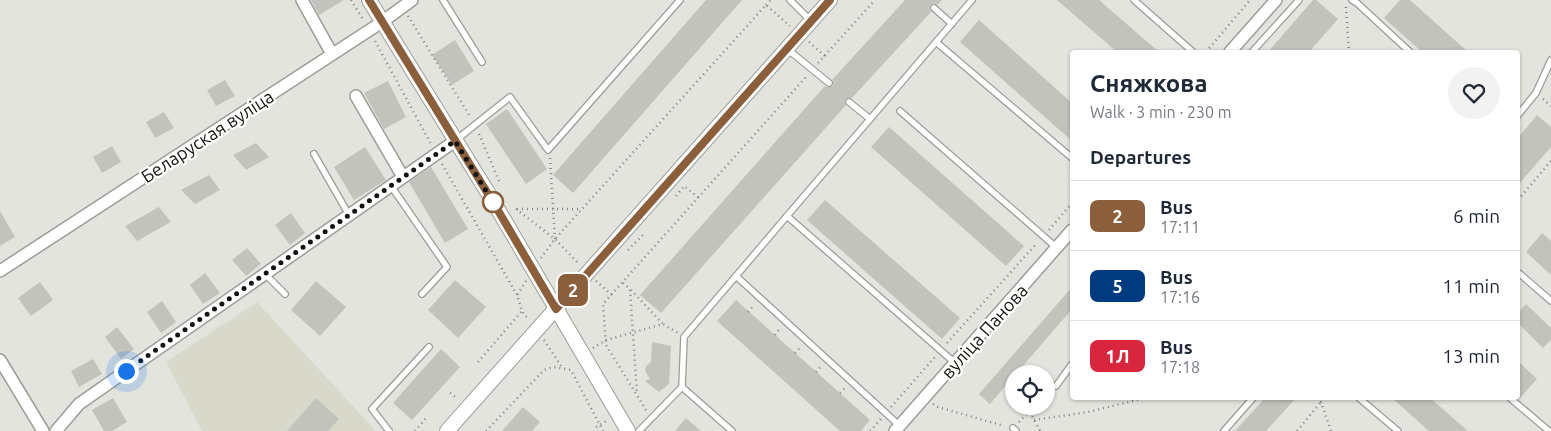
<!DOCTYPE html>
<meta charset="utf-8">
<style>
body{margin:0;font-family:Ubuntu,sans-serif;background:#f2f2f3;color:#1f2937;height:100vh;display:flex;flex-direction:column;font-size:19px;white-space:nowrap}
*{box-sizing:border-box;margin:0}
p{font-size:16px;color:#747a83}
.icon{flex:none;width:28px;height:28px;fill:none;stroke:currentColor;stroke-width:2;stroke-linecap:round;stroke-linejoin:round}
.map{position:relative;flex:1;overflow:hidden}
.details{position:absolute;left:1070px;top:50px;width:450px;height:350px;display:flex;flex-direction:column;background:#fff;border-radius:5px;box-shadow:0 1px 4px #0004}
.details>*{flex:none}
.badge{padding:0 10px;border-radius:8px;font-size:18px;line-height:32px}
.controls{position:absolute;left:1005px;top:365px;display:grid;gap:10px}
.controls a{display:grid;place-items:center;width:50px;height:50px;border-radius:50%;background:#fff;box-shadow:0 1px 4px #0004;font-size:25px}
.you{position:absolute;width:25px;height:25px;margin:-12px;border:4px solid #fff;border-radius:50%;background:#1a73e8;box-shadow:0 0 0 8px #1a73e833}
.map>.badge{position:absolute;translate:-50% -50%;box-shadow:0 0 0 2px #fff}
h2{padding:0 20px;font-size:19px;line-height:45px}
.round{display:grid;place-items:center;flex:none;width:52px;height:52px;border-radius:26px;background:#f2f2f3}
.summary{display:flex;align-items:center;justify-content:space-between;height:85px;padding:0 20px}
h1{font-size:24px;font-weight:700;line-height:38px}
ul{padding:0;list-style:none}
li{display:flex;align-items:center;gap:15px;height:70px;padding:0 20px;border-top:1px solid #e0e1e3}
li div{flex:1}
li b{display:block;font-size:19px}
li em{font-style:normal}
li .badge{min-width:55px;font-weight:700;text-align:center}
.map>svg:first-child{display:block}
</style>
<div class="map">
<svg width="1551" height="431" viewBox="0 0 1551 431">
<rect width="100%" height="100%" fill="#e4e4de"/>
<polygon fill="#d8d9cb" points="257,302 376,431 202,431 166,362"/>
<g fill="#c2c3bc">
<polygon points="311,0 344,0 319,15"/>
<polygon points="706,0 742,0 573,193 553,175"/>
<polygon points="905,0 942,0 937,5 934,3 931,5 929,8 931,12 852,98 846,99 844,102 846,105 661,313 640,295 824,87 832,86 834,83 832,80"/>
<polygon points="1057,0 1099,0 1159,52 1117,52"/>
<polygon points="1313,0 1316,0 1338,19 1309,52 1268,52"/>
<polygon points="1400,0 1410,0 1468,52 1422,52 1384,18"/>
<polygon points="979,20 1072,103 1072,141 960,42"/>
<polygon points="455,40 474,71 452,85 432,55"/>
<polygon points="225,80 235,96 216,106 207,90"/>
<polygon points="388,81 406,117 384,129 364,93"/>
<polygon points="507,109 547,169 526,184 486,124"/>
<polygon points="164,112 174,128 155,138 146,122"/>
<polygon points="1537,115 1551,127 1551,147 1518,185 1518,138"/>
<polygon points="889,127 1024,246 1006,266 871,147"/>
<polygon points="256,143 269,157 246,170 233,155"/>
<polygon points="112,146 121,162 102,173 93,157"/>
<polygon points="365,147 386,180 354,200 334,167"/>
<polygon points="431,167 468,229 445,243 409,182"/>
<polygon points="209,175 220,190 195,204 181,190"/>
<polygon points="825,200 960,318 942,339 807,220"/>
<polygon points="159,207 171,222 137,241 125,226"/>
<polygon points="0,211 15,237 0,246"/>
<polygon points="291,213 305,233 290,245 275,225"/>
<polygon points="1542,233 1551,241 1551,275 1526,252"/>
<polygon points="247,248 261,264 246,276 232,260"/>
<polygon points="205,273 220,293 203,304 190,285"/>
<polygon points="455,280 486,307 458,338 428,310"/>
<polygon points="316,281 346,307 320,336 291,310"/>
<polygon points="40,282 53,300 31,316 18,298"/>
<polygon points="1072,287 1072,309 1016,374 1014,374 1014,376 990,404 979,394"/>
<polygon points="736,300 870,420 861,431 840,431 717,321"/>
<polygon points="162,301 176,322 161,333 147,312"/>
<polygon points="1526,304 1551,328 1551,340 1543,348 1518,323 1518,313"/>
<polygon points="117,327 134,349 121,359 105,337"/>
<polygon points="652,342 671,346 669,384 659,392 645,381 650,379 645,371 646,366 651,362"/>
<polygon points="441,349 460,367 412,420 393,403"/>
<polygon points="93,359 102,374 79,387 71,371"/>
<polygon points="1518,361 1537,379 1519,399 1518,398"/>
<polygon points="113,398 127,422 112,431 104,431 92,410"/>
<polygon points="316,398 339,419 328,431 287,431"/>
<polygon points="1265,398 1296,398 1266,431 1235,431"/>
<polygon points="1392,398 1430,398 1468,431 1429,431"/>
<polygon points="523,407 540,422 532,431 502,431"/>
<polygon points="686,418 701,431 675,431"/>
</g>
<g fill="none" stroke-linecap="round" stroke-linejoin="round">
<g stroke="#9d9d97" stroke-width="8">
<g id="service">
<polyline points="443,0 482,62"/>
<polyline points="790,0 811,21"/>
<polyline points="1134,0 1193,52"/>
<polyline points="1352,0 1357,3 1410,52"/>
<polyline points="934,8 952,24"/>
<polyline points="936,42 1072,158"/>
<polyline points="786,48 829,83"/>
<polyline points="1252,52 1299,0"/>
<polyline points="849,102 870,119"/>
<polyline points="900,111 1057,248"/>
<polyline points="1518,115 1536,93 1551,60"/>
<polyline points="456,140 510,97 548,150 680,0"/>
<polyline points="314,154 349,215"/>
<polyline points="391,186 447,267 422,294"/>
<polyline points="787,216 972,0"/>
<polyline points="265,274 285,294"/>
<polyline points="1520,274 1551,301"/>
<polyline points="736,276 787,216 955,363"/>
<polyline points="1056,386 1072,364"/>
<polyline points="682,387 732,431"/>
<polyline points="1359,398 1398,431"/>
<polyline points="1510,398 1549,431"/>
<polyline points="1013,428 1016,431"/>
<polyline points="389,431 372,409 429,347"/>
<polyline points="639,431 682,387 684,337 736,276 900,426"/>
<polyline points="1224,431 1253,398"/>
</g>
</g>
<g stroke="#9d9d97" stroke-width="14">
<g id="minor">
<polyline points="302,0 332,54"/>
<polyline points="1230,52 1276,0"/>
<polyline points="356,96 403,177"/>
<polyline points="0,271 382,22 412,0"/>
<polyline points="0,360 43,431"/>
<polyline points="56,431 79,404 455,141"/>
<polyline points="895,431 1072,230"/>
</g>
</g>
<g stroke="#9d9d97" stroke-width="16">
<g id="tertiary">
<polyline points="369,0 493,201 628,431"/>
<polyline points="447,431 830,0"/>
</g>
</g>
<g stroke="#83837f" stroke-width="2.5" stroke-dasharray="1 4" stroke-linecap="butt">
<polyline points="351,0 364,21"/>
<polyline points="766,5 771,0"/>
<polyline points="1346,7 1349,52"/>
<polyline points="408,16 471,118"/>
<polyline points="375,41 431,144"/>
<polyline points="809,42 825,56"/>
<polyline points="1206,52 1250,0"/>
<polyline points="818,63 875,0"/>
<polyline points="1543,99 1551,106"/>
<polyline points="479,134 499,181"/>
<polyline points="550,158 555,239"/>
<polyline points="442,164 517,295"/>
<polyline points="676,196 684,186 699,198"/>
<polyline points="1518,200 1551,161"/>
<polyline points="516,209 555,239 578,263"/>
<polyline points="517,209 582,209"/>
<polyline points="1049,230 1072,203"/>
<polyline points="628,250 645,233"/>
<polyline points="541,258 555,239 766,5 790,26"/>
<polyline points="526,281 517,295 522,311 529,320"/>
<polyline points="596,281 612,295"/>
<polyline points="623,283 630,289 637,393"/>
<polyline points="631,290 663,324"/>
<polyline points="748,312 754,305"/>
<polyline points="775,335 780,328"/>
<polyline points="544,340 563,369"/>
<polyline points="947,343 1037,243"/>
<polyline points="593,348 606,340 663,324 678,333"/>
<polyline points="795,353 801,347"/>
<polyline points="478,362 522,311"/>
<polyline points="816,372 822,365"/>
<polyline points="450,393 458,399"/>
<polyline points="840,393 846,387"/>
<polyline points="1325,398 1321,402 1331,431"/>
<polyline points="933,404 938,407 1004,426"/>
<polyline points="891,407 935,357"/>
<polyline points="646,410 606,345 603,304 806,77"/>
<polyline points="1030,412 1040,431"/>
<polyline points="1034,420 1088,412 1145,398"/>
<polyline points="1019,422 1035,406"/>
<polyline points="596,427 608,420"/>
<polyline points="415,431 427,417"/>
<polyline points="486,431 544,370 554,367 571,370 603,431"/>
<polyline points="870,431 881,419"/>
<polyline points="1297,431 1321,402"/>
</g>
<use href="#service" stroke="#fff" stroke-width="5.5"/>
<use href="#minor" stroke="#fff" stroke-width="11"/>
<use href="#tertiary" stroke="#fff" stroke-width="14"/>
</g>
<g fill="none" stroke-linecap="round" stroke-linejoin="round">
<g stroke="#fff" stroke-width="11">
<polyline id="line" points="369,0 493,202 556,309 830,0"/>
</g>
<use href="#line" stroke="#8b5e3c" stroke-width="8"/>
<polyline stroke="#131311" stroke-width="5" stroke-dasharray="0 9" points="126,371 455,141 493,202"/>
</g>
<circle fill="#fff" stroke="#8b5e3c" stroke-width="2.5" cx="493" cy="202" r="10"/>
<g text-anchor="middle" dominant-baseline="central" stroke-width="4.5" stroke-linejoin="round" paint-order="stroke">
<g font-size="18" fill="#131311" stroke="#fffffe">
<text transform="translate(207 136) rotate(-33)">Беларуская вуліца</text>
<text transform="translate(984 331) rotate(-48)">вуліца Панова</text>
</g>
</g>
</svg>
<div class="controls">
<a><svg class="icon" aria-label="locate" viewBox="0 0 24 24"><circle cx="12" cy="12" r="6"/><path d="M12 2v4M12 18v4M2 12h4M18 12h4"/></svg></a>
</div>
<div class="you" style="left:126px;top:371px"></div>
<b class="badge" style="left:573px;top:290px;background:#8b5e3c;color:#fff">2</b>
<section class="details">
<div class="summary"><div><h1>Сняжкова</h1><p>Walk · 3 min · 230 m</p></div><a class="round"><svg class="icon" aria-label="heart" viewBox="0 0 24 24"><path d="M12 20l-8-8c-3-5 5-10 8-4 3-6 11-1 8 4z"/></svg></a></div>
<h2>Departures</h2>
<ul>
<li><span class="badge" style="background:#8b5e3c;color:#fff">2</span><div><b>Bus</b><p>17:11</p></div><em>6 min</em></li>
<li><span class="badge" style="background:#003b80;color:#fff">5</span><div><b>Bus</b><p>17:16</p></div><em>11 min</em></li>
<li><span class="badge" style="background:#d7263d;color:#fff">1Л</span><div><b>Bus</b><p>17:18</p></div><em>13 min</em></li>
</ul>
</section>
</div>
